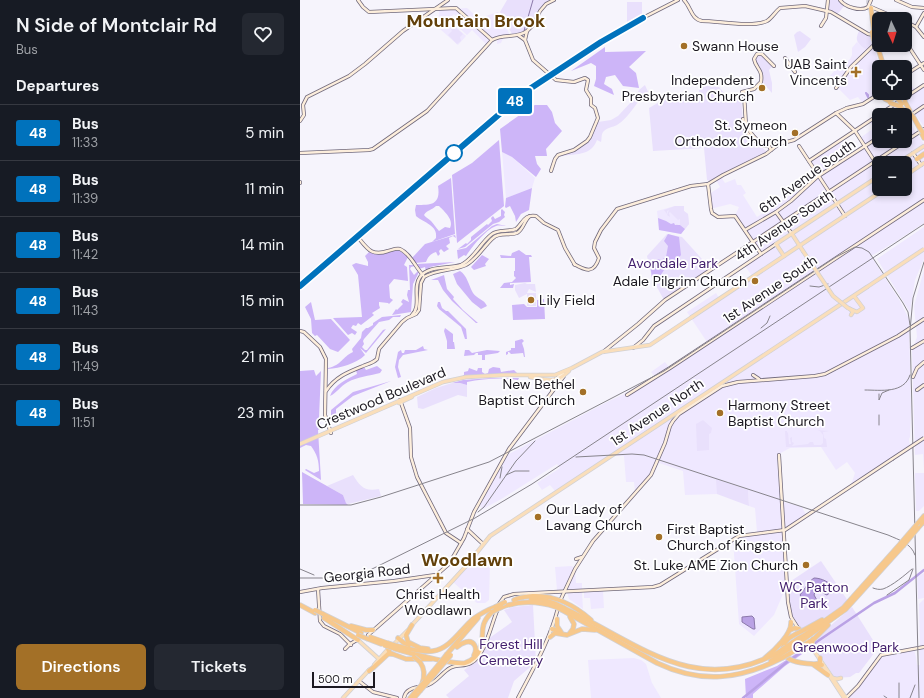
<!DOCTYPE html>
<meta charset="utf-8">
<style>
body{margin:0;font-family:"DM Sans",sans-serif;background:#242831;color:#f1f3f6;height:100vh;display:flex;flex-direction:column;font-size:15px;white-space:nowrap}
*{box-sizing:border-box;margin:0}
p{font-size:13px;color:#9ea1a6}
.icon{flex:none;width:22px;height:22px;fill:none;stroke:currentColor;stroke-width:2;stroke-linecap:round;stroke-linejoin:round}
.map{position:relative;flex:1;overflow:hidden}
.panel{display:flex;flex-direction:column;background:#171b24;width:300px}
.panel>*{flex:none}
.badge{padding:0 8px;border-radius:3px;font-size:14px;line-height:26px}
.needle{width:26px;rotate:176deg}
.tools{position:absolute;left:572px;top:12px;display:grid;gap:8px}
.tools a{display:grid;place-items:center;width:40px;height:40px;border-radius:6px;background:#171b24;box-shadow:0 2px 6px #0003;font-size:20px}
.scale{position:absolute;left:12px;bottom:10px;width:63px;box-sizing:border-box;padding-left:4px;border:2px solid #1c1921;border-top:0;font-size:11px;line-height:14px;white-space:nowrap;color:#1c1921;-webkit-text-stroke:3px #fff;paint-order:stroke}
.map>.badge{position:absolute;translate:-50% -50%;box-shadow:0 0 0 2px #fff}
h2{padding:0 16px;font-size:15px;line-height:36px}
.round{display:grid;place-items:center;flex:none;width:42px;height:42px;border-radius:6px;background:#242831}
.headline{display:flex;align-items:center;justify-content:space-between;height:68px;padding:0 16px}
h1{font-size:19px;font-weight:600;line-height:30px}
.primary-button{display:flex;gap:8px;margin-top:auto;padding:8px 16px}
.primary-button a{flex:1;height:46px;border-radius:6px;background:#a37027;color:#fff;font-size:16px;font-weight:600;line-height:46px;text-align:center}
.primary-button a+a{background:#242831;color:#f1f3f6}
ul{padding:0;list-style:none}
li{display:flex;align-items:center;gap:12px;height:56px;padding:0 16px;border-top:1px solid #363941}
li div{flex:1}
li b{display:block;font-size:15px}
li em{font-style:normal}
li .badge{min-width:44px;font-weight:700;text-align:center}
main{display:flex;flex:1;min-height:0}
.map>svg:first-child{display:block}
</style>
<main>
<section class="panel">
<div class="headline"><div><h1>N Side of Montclair Rd</h1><p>Bus</p></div><a class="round"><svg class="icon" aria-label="heart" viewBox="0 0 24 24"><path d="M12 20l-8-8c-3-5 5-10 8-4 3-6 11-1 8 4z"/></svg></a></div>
<h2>Departures</h2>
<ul>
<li><span class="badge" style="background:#0072bc;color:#fff">48</span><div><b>Bus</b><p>11:33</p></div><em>5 min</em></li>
<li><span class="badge" style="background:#0072bc;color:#fff">48</span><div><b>Bus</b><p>11:39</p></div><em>11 min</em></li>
<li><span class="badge" style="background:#0072bc;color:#fff">48</span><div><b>Bus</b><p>11:42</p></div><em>14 min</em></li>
<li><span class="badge" style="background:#0072bc;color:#fff">48</span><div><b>Bus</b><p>11:43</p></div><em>15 min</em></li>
<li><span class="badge" style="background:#0072bc;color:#fff">48</span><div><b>Bus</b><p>11:49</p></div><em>21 min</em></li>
<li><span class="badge" style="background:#0072bc;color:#fff">48</span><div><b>Bus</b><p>11:51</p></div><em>23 min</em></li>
</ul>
<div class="primary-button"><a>Directions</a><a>Tickets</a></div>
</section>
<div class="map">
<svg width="624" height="698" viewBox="0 0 624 698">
<rect width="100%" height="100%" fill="#f6f4fc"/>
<g fill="#efe8ff" fill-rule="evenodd">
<polygon points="167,8 176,16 172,21 177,25 186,16 198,12 210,35 204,36 201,43 197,44 197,38 187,45 172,30 167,35 157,26 162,21 154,14 148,20 166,36 158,45 140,29 139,10"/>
<polygon points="557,42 567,51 574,46 580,67 579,92 562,102 558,97 550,100 538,88 530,76 537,68 542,67 550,59 552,55 552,48"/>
<polygon points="612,86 616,92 624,86 624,127 609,105 605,96 606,90"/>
<polygon points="595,105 599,107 604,115 580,115"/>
<path d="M579,116V141H605V116L624,144V152L620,160L624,157V223L595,242L571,256L600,301L609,319L611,412L610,437L609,439L610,446L551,485L555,473L547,462L536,470L521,447L490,448L477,455L480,501L502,507L506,515L483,531L486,587L474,615L454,636L439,624L433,540L444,534L457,532L455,508L449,506L448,490L417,480V494L385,495L383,471L359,463L353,475L335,492L334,482H326L324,456H309L255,491L250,485L242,490L237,483L260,468L257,464L203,498L183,509L180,506L207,455L307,402L337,388L355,377L351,372L365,362L369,367L407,342L387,312L416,293L419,298L452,276L445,266L461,255L435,216L439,207L430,204L410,209L409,194L420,187L416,180L421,177L425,183L435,179L437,185H441L446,193L443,195L457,217L489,196L491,184L498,193L519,175L510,162L539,142L549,157L565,147L560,138L574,128L570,122ZM579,163H605V189H579Z"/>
<polygon points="202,152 212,157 235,178 232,188 206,198"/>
<polygon points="375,206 384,206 384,211 388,214 389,224 381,234 359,230 357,211"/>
<polygon points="624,227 624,259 615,280 610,312 577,259"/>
<polygon points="624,270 624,469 623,454 615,455 612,351 617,337 614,306"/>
<polygon points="615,473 624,473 624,506 619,511 616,511"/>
<polygon points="190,564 189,600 185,603 177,603 153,582 168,565"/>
<polygon points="272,566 274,568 263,589 257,590 255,567"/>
<polygon points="275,571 276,583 282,583 282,589 268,589 267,588"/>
<polygon points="624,573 624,598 618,599 617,577"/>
<polygon points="303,591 304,608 291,609 290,598 284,598 284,592"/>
<polygon points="267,592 282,592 283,609 269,599"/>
<polygon points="624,599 624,646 620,646 619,604"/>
<polygon points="624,648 624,698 548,698 554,693 580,658 614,650 616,657 617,665 620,665 619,649"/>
<polygon points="334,658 341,660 346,664 352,683 361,698 291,698 288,660"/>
</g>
<g fill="#e9e0fc">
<path d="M207,0H253C236,10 235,33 212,34L200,12Z"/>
<polygon points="529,0 539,0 544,6 537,15 527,10"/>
<polygon points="327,2 342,2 342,17 327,25"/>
<polygon points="152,24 163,34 160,37 161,41 157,44 148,35 152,31 149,27"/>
<polygon points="500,31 511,39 505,47 498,52 494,35 497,32"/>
<path d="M559,31L572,37L573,43L566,50C558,43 554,41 559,31Z"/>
<path d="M461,54L473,65L469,70L472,83V93L462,82C464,74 462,68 455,63V58L457,55Z"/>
<path d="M345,85L348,92C336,101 330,117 317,125C313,127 306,128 303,132C301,135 302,139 301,142L297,140C290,159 270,152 256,158C262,154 267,155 273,151C286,145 291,134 298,122L311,120L318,116L334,99L339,90Z"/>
<polygon points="399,85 419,87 430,100 441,93 443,124 444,130 467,152 423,173 410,181 407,180 404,148 353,151 349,108 363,100 399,99"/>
<polygon points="375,206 384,206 384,211 388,214 389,224 385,229 380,225 375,225 377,224 378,225 380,225 380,219 378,220 370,212 369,213 370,217 367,215 369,210 367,211 367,214 364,210"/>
<polygon points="367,234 382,237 411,269 364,300 352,278 347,256"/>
<polygon points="225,283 227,284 235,284 236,292 229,289 227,293 236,293 236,306 227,306 227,294 219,298 215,290 215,285"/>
<polygon points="152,383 160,383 167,385 167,397 158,395 123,409 118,408 117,397 136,388"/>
<polygon points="403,420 412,428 411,433 409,434 409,450 397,451 396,424"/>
<polygon points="517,430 530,431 523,432 524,438 526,439 527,447 486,447 485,431 487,431 487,433 488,432 489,444 491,444 490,438 492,437 492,442 494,443 492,446 508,444 510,442 513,442 514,445 521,445 523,443 523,435 520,431"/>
<path d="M53,475C60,486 64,492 79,489L81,496L48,504L46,503L43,495L27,486Z"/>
<polygon points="416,479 448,490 449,506 417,494"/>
<polygon points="521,561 548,601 536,611 501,631 491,615 488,583"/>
<polygon points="233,605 236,662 214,681 208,698 149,698 146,695 169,676 164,670 181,658 188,639 212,622 204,610 213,607"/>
<polygon points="552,607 578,648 559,673 556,673 550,677 535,678 514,646 514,640"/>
</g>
<g fill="#cdb5f8" fill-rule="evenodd">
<polygon points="305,47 305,52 346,51 329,67 336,73 339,88 323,86 315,75 306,77 304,84 312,89 314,95 294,86 296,79 296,66 291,63 271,71"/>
<polygon points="235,105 247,105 252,112 255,123 262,131 246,149 247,156 235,156 237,164 241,169 236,177 212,157 202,152 200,129 231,107"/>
<polygon points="199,140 204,206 157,243 152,175 172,163"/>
<path d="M151,178L155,234L132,242L136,238C138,225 124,223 116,216L115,210L116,205C131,205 141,205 138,186ZM136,206H139C145,212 154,220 150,228L145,227L139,231C136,228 134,224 131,221C128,218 126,218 124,215C127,210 132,210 136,206Z"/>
<polygon points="232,188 229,210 221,214 216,222 215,216 210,206 206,208 205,207 206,198"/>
<polygon points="202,209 205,212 204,215 205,217 199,222 193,224 165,247 158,249 166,243 167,244 171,240 171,237 187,224 188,225 192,221 191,218 193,216 195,219 201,216 201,210"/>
<polygon points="358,218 366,221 371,224 374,223 375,225 380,225 385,229 381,234 359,230"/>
<path d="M197,224L206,226C203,226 199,225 196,226C185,230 172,247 166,256L164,255L158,259L157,250L166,248L192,226Z"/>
<polygon points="368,234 379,237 381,255 374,264 377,267 373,270 368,268 364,270 355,284 352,278 350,263 351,261 357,259 361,260 366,257 368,246 364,241"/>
<path d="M155,235L156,238L153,236L149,238L150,243L146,246L149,249L144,252L141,249L139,251L140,254L138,256L136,252C130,254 128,257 126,262L115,263L112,258L125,244Z"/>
<path d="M95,250L100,251L108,257L104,265L107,267L108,281L94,279L89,285L90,298L93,300L89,304L88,303L79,302V305L80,308L72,313L74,315L61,325L58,323L56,326L53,325L51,328L57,332L55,335L52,333L48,335L33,318L62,317L58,275L52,265L56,263L68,266V262L65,256L69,252C78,257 86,253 95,250Z"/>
<polygon points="219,250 226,255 231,255 232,257 229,257 231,282 210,283 210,285 214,284 213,288 200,288 204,283 212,282 216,278 214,276 214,271 215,271 215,258 201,258 200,255 211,256 212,253"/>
<polygon points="182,255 189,259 185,264 186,266 174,270 171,267"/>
<polygon points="155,262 130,267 129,270 126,271 125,267 119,269 116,264"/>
<polygon points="109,265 114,265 115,266 111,267 110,269 114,275 118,271 119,272 113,284 111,312 92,315 96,309 97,310 103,304 101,302 103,299 109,302 107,295 108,290 110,290"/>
<path d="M160,271C167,275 169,286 173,293C177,299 184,299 187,306L181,309L172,302L157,284L153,274Z"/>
<polygon points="144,275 147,289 154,297 153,299 163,310 178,323 176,323 152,301 143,290 138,280 131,280"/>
<polygon points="244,299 245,319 213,320 212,305 224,304 227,307 237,307 237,300"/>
<polygon points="11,302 15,320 31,319 50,340 38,352 30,349 17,335 15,336 12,333 11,319 5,307"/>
<polygon points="138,302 140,302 142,308 146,311 148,311 166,329 167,339 165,339 161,327 139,309 137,306"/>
<path d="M101,315L100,317H93L89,320L79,322L64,339L63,341L64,344L62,347L65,350H67L83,330L86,329L66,353L60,348L65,355C56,364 40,368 28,369V368C42,365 42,357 53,352L52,349L61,338L62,332L66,328H68L73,325V323L82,317Z"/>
<polygon points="145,328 153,334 153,342 154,342 155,349 147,349 147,341 144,331"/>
<polygon points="222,339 224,341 222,343 224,349 225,357 224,357 223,353 211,354 209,352 208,352 208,354 206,355 206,352 211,350 211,348 215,348 215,341"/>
<polygon points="123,346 124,349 128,350 103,355 99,360 98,367 101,377 98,378 95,367 98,352 101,350 102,353 104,353 105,350 116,350"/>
<polygon points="165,350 169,350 172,353 187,350 200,351 198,353 185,355 185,360 182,360 182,355 178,355 178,353 176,353 174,355 164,356"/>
<path d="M77,366L82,370L80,373C69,376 57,377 48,382C40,386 37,393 30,396C34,385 47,379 57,374L56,370L64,367L66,370Z"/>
<polygon points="193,367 200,368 201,372 214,370 218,374 161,377 164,375 164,372 168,371 169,368 177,371 178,368 182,368 182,372 185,374 188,373 189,369"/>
<path d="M14,370L16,376L21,371L19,418L22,428L18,430L21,480L5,470L6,469L14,473L19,471C19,461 17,454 11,446L6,445L0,448V371Z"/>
<path d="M192,378H219L218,380C201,377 183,379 167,382V385L160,383H152L163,380Z"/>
<polygon points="91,381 53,396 36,409 36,420 31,419 31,410 53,392"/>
<polygon points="2,472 43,495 46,503 48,505 3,504"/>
<polygon points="506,647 508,650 485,666 453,694 453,698 446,698 445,679 477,666"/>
</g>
<g fill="#baa2e5" stroke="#8b79aa">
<path d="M514,578C523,578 540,586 527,595C522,594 522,587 515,592L514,595L518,602L517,604L514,605V607L511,602L503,599L500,595C504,590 509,581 514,578Z"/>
<polygon points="452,616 454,618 455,629 453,629 442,622 442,617"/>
</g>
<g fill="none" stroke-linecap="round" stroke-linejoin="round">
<polyline stroke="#8b79aa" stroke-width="1" points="224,31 233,0"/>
<polygon stroke="#baa2e5" stroke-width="2" points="566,93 568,95 568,97"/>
<polyline stroke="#baa2e5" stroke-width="2.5" points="443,698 487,662 574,603 595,593 624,570"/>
<polyline stroke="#d5d3db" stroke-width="4" stroke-dasharray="4 2" stroke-linecap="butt" points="568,0 569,10"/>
<g stroke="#70697c" stroke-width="4">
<g id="secondary">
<polyline points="58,0 63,7 69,12 156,8 192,40"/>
<path d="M384,0C391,7 391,19 402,21C418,21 452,28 467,21C472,18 475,12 480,8L505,6L531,12L568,34L579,36"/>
<path d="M540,0C545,7 561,12 568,7L571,0"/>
<polyline points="596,0 612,7 624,8"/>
<polyline points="571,7 599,19"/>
<polyline points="605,21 616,27 624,37"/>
<polyline points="521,26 526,18 528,0"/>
<polyline points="616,27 624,13"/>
<polyline points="218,35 225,40 233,60 256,80 274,82 285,78 288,80 286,90 291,98 291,105 295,108 298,118 290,137 287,141 274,150 258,155 255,159 251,171"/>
<polyline points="225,40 227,31 234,24 240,11 246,4 254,0"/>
<polyline points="605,41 624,70"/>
<polyline points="485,58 495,72"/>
<path d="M474,66L462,54H457L454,59C456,69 463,69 461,82L454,89L442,92L444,94L446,125C448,130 458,143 464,144C467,145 471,144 474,143L476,146"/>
<polyline points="605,75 624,63"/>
<polyline points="536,88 551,67 579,40"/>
<polyline points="547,108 563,104 580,93"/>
<polyline points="536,113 555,131 579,168"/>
<path d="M443,119C444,122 444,126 445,129C449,137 460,147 469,146L471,150"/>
<polyline points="605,119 624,106"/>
<polyline points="0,121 4,115 3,105 7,97 49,76 65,64 103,31 148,0"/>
<polyline points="499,146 545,216"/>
<path d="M0,153L69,150L73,149L127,111L192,40C203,33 217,39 227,31"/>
<polyline points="613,153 621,165"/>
<polyline points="509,161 624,85"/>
<polyline points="0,182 0,183"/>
<polyline points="408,184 411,209 412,213 418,217 435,216 461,254"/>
<polyline points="476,212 492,234"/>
<polyline points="445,230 476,212 491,201 517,177 579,137"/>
<path d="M57,236C67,248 71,257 88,251C92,250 96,248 100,249C110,253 116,268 123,275"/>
<path d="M274,264C286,271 294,274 299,258L294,248L295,242L301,230L317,209L391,186L408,184L423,175L466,154L479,144L494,140L536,113L547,108"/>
<polyline points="0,286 229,89 301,42 327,26 378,0"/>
<path d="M112,315C122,306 112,288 120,277C128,265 149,269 161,265C174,259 180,243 192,234C198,229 208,232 216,229C223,223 224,214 236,216L244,223L258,230L265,248L275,265"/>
<polyline points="0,331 4,332 20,347 26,359 25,415 31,433"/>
<polyline points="333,348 343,340 354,326 476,244"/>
<polyline points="612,348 624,341"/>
<polyline points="303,352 338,324 365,300 624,129"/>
<polyline points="453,375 459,379"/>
<polyline points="613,377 617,368 624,362"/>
<polyline points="252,390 256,379 263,373"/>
<polyline points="617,390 624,385"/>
<path d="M26,391C35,377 48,372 63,366C68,364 73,363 77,359L79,349L102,322L107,318L116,314L119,310L121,283L124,277C137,269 153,271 166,265C177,259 184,246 193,238C199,232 209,236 217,233C224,229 224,220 230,216"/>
<polyline points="327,395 370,368 624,200"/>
<polyline points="100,400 110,428 111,457 117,477 146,533 161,543"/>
<polyline points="479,455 488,602 491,617 498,628"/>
<polyline points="167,529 183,544"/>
<polyline points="276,559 282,557"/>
<polyline points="18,589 20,621 24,626 40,634 51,645"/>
<polyline points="0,592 22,588 94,581 135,575"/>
<polyline points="260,601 275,569 293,541 351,475 365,443 370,426 373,421 379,414 422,386 438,382 515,376 525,374 598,336 624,319"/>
<polyline points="199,604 204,597 214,594 353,587 360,585 439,536 485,530 592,459"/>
<polyline points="68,635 149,564 164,538 174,512 209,449 264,376"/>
<polyline points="45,649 50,644 57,640"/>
<polyline points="59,681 73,692 97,698"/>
<path d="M125,686C136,684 141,673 150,668C157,664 164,667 171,663C185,656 191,625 197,611"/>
<path d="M104,698C105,691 112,688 118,687"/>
<path d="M218,698C233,669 250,640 258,608"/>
<polyline points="546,698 558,686 581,655 624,647"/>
</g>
</g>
<g stroke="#d2d1d3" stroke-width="4.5">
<g id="primary">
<polyline points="598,163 624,146"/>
<polyline points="605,176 624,163"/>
<polyline points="492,234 503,251"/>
<polyline points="484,256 476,244 579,176"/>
<polyline points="548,308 557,312 563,308 554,296"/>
<polyline points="550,309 553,312 551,315"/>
<polyline points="392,317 585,189"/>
<path d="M230,377C248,380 256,384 269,371"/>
<polyline points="99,403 112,397"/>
<polyline points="0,444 143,382 166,377 204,375 255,375 272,368 302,352 350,345 392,317"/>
<polyline points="111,626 167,565 190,536 567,287"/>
<polyline points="500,630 546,698"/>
<polyline points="58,640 79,659"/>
<polyline points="93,645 107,631"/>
<polyline points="522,664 544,698"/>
<polyline points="74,665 89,648"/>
<polyline points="533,678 537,679 541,678"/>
<polyline points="43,698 69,670"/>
</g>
</g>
<g stroke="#d2d1d3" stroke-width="5.5">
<g id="highway">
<polyline points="571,8 574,32"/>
<polyline points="577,45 584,67"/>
<polyline points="605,83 606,86 605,90"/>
<polyline points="597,93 599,97"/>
<polyline points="580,94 585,99 589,101 593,98 593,93"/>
<polyline points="605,102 610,111"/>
<polyline points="599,106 607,113"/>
<polyline points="614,118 619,127"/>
<polyline points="622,134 624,138"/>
<polyline points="617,159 624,154"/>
<polyline points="618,523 624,516"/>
<polyline points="618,528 624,521"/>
<polyline points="231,599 244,600 256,604"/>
<path d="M214,600C220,597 226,597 233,596C256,595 274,605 291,620"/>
<polyline points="0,605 15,613"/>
<path d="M202,607C221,600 238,601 256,607"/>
<path d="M264,608C338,643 395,698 479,652"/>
<path d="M262,610L357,663C401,684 439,680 482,658"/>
<polyline points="23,614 61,633"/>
<polyline points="24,618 58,640"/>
<polyline points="257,619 257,626 261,632"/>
<polyline points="112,625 106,635 108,642 120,648 128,649"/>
<polyline points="51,626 66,630 73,630"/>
<polyline points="252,629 259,631"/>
<polyline points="490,630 495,628 499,629"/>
<polyline points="504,630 522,620"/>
<polyline points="270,633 273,629 274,624 270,617"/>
<path d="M496,634C490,637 485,640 483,647C481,665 511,663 522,665"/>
<polyline points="506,634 543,608 600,544"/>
<polyline points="508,636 546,609 603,546"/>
<polyline points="70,637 87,643"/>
<polyline points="250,637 255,633 267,635 282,629 295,630"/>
<polyline points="98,638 104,643 109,645"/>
<polyline points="68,639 81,644"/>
<polyline points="513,639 512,643 514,651"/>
<path d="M97,646C108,648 121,653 133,651C150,649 161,629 173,619C180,614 187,610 195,607"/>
<polyline points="503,646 507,646 510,648"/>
<path d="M157,647C159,645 162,643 166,642C174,640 178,648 174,655"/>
<polyline points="486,647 499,638"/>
<polyline points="88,649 90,653 106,659 131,659"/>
<path d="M96,649C109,653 154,665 165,663C172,661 178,655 180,649C186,633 177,627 192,612"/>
<polyline points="487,650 501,641"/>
<polyline points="147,654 178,618"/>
<polyline points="489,654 514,639 528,625"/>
<path d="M465,658C474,651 492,634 491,622"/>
<polyline points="471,661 481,654"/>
<path d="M120,662C125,669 125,676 122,684"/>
<polyline points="516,664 520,663 520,658"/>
<polyline points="514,665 528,675"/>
<polyline points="69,671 74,667 88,654 92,654"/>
<polyline points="125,681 140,663"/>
<polyline points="128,682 144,663"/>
<polyline points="110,698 116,691"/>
<polyline points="114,698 120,691"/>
</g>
</g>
<use href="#secondary" stroke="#fdeedc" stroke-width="2.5"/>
<use href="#primary" stroke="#fadeba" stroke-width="3"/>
<use href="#highway" stroke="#f7c88c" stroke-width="4"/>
<g stroke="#87848c" stroke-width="1">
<polyline points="510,286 519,287 528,284"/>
<polyline points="461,328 467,323 470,316"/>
<path d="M565,390C581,390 604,394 610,375"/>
<polyline points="579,394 579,400 582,393 589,390"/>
<polyline points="579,415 579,425"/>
<path d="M276,457L332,454L344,455L588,535C599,540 611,543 615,555"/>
<polyline points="206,475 215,471 229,471"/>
<polyline points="200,478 202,467"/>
<polyline points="0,505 51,505 81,497 189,462 364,371 536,257 555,247 562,248 569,252 603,303 608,312 610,325"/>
<polyline points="178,512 184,507 216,461 235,441"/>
<polyline points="0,569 14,575"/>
<polyline points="0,578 41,578 68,571 175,518 232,484 624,224"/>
<path d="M573,588C576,589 579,590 583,589C592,586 605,575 612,569"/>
<polyline points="587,595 609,580 613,569"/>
<polyline points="599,683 599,698"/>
<polyline points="584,696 587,698"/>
<polyline points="610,698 615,685"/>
<polyline points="619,698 610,330 613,298 624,262"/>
</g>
<g stroke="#70697c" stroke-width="4" stroke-linecap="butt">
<polyline id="secondary-bridge" points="592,459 624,438"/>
</g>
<g stroke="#d2d1d3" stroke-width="4.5" stroke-linecap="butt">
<g id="primary-bridge">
<polyline points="503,251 533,296 548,308"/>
<polyline points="567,287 624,249"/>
</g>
</g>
<g stroke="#d2d1d3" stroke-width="5.5" stroke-linecap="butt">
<g id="highway-bridge">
<polyline points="572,32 575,46"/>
<polyline points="604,93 605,102"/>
<polyline points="597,98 602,104"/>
<polyline points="590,103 599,106"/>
<polyline points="609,112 614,118"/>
<polyline points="619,127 623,133"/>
<polyline points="600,544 618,523"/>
<polyline points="603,546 618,528"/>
<polyline points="256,604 264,608"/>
<polyline points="195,607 205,602"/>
<polyline points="256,607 262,610"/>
<polyline points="15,610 23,614"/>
<polyline points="192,612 202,607"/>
<polyline points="496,634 504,630"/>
<polyline points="58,635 68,639"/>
<polyline points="499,638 506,634"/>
<polyline points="501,641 508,636"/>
<polyline points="87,643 97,646"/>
<polyline points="84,645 96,649"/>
<polyline points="479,652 486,647"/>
<polyline points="481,654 487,650"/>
<polyline points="114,657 120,662"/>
<polyline points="482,658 489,654"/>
<polyline points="140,663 147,654"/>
<polyline points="144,663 151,655"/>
<polyline points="116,691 125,681"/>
<polyline points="120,691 128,682"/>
</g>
</g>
<use href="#secondary-bridge" stroke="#fdeedc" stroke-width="2.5"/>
<use href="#primary-bridge" stroke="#fadeba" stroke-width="3"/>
<use href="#highway-bridge" stroke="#f7c88c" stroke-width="4"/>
</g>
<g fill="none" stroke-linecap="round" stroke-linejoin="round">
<g stroke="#fff" stroke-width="9">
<polyline id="line" points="0,286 225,92 301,42 343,18"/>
</g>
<use href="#line" stroke="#0072bc" stroke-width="6"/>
</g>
<g fill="#a37027" stroke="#fff" stroke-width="1.5">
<circle cx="384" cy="46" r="4"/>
<path d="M554 66h4v4h4v4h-4v4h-4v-4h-4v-4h4z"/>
<circle cx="462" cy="88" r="4"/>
<circle cx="495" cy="133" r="4"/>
<circle cx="455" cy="281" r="4"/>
<circle cx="231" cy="300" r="4"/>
<circle cx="283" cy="392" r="4"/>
<circle cx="420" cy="413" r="4"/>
<circle cx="238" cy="517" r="4"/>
<circle cx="359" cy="537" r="4"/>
<circle cx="506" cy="565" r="4"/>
<path d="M136 572h4v4h4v4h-4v4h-4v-4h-4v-4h4z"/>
</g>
<circle fill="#fff" stroke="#0072bc" stroke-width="2" cx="154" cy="153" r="8"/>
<g text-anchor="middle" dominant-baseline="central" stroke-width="3.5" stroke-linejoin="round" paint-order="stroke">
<g font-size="14" fill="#1c1921" stroke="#fff" text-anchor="end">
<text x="392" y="46" text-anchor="start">Swann House</text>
<text x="547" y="64">UAB Saint<tspan x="547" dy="16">Vincents</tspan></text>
<text x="454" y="80">Independent<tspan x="454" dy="16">Presbyterian Church</tspan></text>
<text x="487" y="125">St. Symeon<tspan x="487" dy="16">Orthodox Church</tspan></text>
<text x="447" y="281">Adale Pilgrim Church</text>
<text x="239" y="300" text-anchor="start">Lily Field</text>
<text x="275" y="384">New Bethel<tspan x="275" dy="16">Baptist Church</tspan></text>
<text x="428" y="405" text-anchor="start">Harmony Street<tspan x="428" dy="16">Baptist Church</tspan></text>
<text x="246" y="509" text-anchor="start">Our Lady of<tspan x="246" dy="16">Lavang Church</tspan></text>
<text x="367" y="529" text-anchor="start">First Baptist<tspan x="367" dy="16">Church of Kingston</tspan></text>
<text x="498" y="565">St. Luke AME Zion Church</text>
<text x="138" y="594" text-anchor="middle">Christ Health<tspan x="138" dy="16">Woodlawn</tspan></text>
</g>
<g font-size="14" fill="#1c1921" stroke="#fff">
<text transform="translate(507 176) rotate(-36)">6th Avenue South</text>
<text transform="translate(484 225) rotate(-34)">4th Avenue South</text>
<text transform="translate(470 289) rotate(-34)">1st Avenue South</text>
<text transform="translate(81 398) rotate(-23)">Crestwood Boulevard</text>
<text transform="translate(357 412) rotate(-34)">1st Avenue North</text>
<text transform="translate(67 573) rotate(-6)">Georgia Road</text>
</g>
<g font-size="14" fill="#44216e" stroke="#fff">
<text x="373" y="263">Avondale Park</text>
<text x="514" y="587">WC Patton<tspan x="514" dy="16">Park</tspan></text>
<text x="211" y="644">Forest Hill<tspan x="211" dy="16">Cemetery</tspan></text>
<text x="546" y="647">Greenwood Park</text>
</g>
<g font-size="18" font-weight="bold" fill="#62400a" stroke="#fff">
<text x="176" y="21">Mountain Brook</text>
<text x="167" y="560">Woodlawn</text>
</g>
</g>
</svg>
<div class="tools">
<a><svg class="needle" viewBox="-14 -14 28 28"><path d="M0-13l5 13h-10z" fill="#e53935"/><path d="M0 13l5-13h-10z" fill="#9ea1a6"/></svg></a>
<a><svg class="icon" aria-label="locate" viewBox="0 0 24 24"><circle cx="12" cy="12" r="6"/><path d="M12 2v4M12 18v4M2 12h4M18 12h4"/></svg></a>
<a>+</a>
<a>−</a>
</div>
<div class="scale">500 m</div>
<b class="badge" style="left:215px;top:101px;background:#0072bc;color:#fff">48</b>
</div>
</main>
